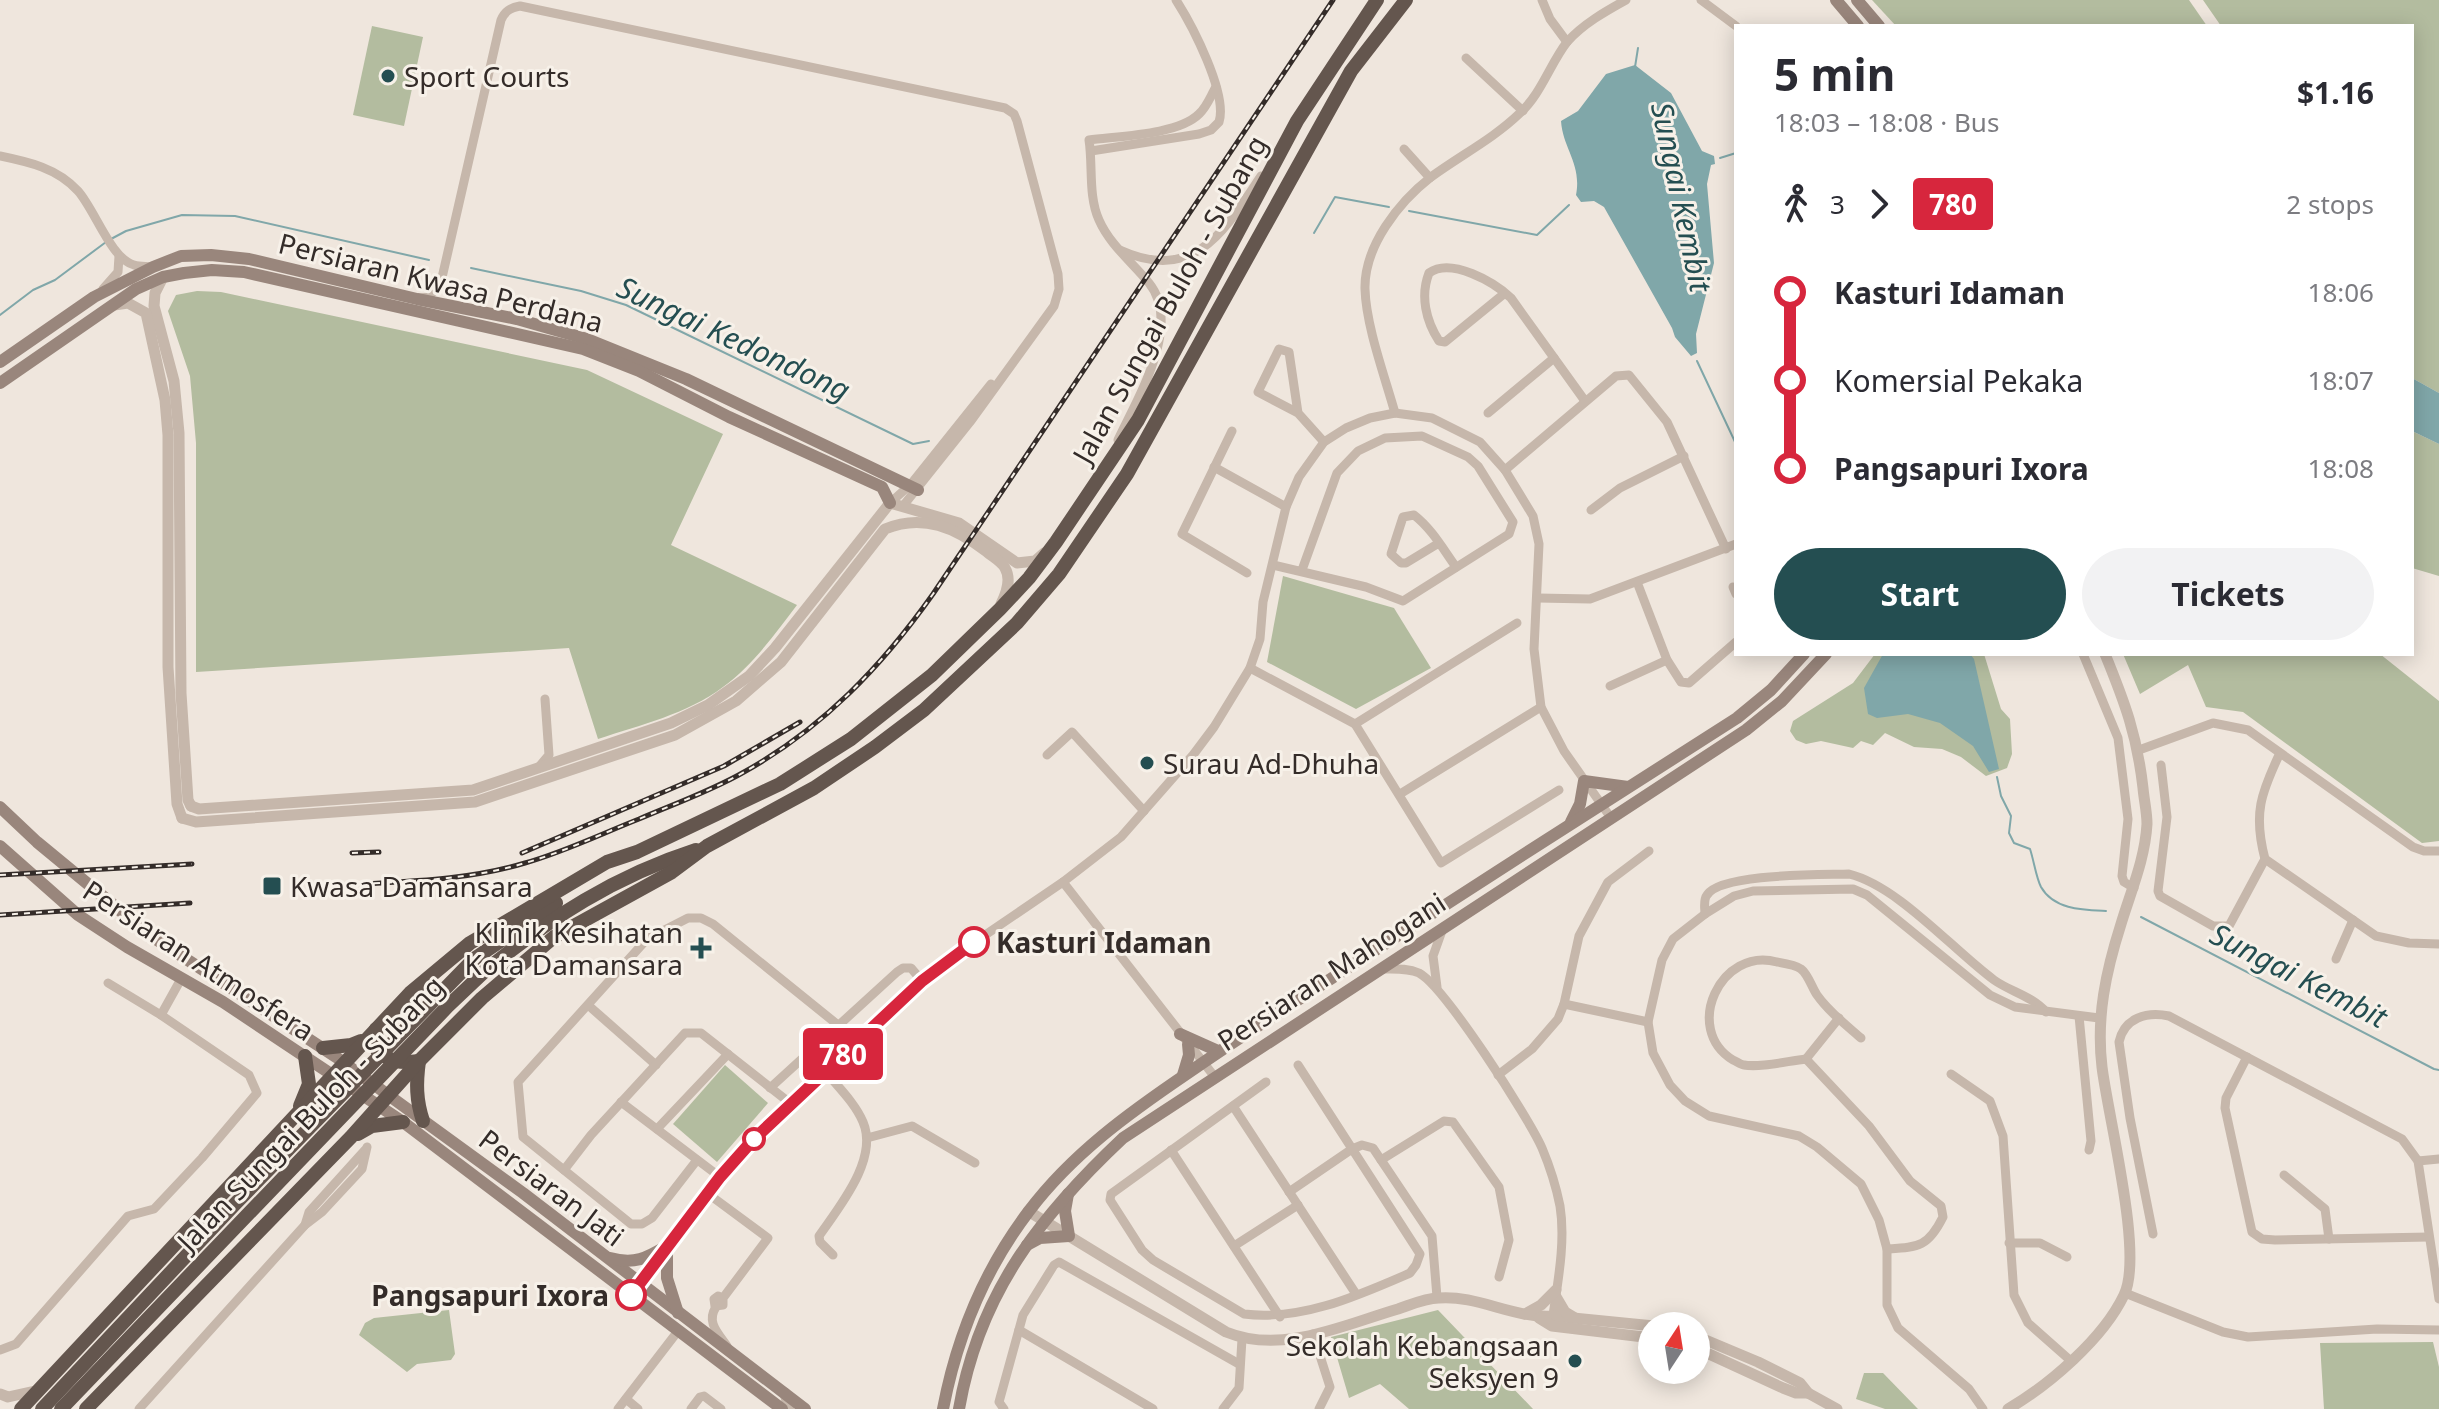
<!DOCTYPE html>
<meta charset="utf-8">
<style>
body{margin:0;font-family:"Noto Sans",sans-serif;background:#f2f2f3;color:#2b2b33;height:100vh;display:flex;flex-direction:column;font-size:30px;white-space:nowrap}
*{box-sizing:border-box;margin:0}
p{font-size:26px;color:#7c7c81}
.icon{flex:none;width:44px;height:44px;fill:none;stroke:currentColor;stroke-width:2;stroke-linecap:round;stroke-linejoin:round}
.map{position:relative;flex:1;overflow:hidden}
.drawer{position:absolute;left:1734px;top:24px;width:680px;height:632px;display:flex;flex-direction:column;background:#fff;border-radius:0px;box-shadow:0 4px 20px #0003}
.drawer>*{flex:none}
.badge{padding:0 16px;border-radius:6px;font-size:28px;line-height:52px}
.needle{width:52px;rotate:12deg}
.fabs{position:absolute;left:1638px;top:1312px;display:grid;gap:16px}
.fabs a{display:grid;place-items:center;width:72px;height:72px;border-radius:50%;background:#fff;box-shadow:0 4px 20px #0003;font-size:40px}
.map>.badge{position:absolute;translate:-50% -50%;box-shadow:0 0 0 4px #fff}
.legs{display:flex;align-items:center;gap:12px;height:88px;padding:0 40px;font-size:26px}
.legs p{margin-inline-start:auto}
.summary{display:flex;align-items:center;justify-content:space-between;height:136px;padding:0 40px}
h1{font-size:44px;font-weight:700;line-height:60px}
.cta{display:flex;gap:16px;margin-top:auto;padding:16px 40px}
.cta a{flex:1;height:92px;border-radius:48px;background:#244e51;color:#fff;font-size:32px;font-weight:700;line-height:92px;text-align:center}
.cta a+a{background:#f2f2f3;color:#2b2b33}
ul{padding:0 40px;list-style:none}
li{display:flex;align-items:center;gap:28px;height:88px;font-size:30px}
li i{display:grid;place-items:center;width:12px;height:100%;margin:0 10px;background:currentColor}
li i::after{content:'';width:20px;height:20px;margin:-10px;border:6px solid;border-radius:50%;background:#fff}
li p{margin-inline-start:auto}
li:first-child i{background:linear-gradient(#0000 50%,currentColor 0)}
li:last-child i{background:linear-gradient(currentColor 50%,#0000 0)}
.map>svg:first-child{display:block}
</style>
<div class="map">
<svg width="2439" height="1409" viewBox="0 0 2439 1409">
<rect width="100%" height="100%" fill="#efe6dd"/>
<g fill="#b3bc9f">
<polygon points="1872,0 2189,0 2207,26 1896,26"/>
<polygon points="2203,0 2439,0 2439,393 2412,378 2412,26 2221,26"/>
<polygon points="372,26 423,37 404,126 353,115"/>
<path d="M197,291L221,292L587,370L723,434L671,545L797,605C775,634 753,665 723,687C687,714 640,725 598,739L569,648L196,672V443L190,376L168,311L176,295Z"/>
<polygon points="2412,431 2439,444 2439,576 2412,568"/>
<polygon points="1283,576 1394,608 1431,668 1356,709 1267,662"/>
<polygon points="1875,654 1984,654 2001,709 2010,719 2012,754 2007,768 1986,776 1961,757 1942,749 1914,747 1885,733 1873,745 1861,741 1853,748 1821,741 1806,744 1796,740 1790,731 1793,721 1853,683"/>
<polygon points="2123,654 2380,654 2439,701 2439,841 2422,843 2243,712 2206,707 2188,665 2140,694"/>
<polygon points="725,1065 768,1103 717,1162 673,1124"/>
<polygon points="449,1310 455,1354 451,1360 417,1364 407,1372 359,1335 365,1323 374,1318"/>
<polygon points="1438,1310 1533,1409 1409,1409 1380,1384 1349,1398 1331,1337"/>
<polygon points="2433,1342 2439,1367 2439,1409 2324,1409 2320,1343"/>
<polygon points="1864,1373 1883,1373 1918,1409 1885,1409 1856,1399"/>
</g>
<g fill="#80a7a9">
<path d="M1635,65L1671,93L1702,151L1714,156L1715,164L1711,165L1707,184L1714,263L1696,334L1697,353L1691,356L1675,337L1672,328L1604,207L1594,201L1581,202L1576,195C1582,164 1563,149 1561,121L1578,111L1606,74Z"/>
<polygon points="2412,378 2439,393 2439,444 2412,431"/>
<polygon points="1883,654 1970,654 1974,659 1999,769 1989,772 1973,746 1940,723 1908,714 1877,718 1868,714 1864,688"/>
</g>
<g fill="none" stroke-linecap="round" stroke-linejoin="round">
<g stroke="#80a7a9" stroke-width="2">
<polyline points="1635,67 1638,48"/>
<polyline points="1720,158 1736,153"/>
<polyline points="1409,211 1537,235 1569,205"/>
<polyline points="1314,233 1335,197 1389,207"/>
<polyline points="111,239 126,231 182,215 235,216 429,260"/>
<polyline points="471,268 581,291 626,305 913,444 929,441"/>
<polyline points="0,315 33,290 55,280 106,242"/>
<polyline points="1697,361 1736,444"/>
<path d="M1997,777L2001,796L2011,816L2009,833L2014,843L2030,849C2034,861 2036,877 2041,887C2054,910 2084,910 2106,911"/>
<polyline points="2141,917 2434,1069 2439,1070"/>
</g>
<g stroke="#c6b7ab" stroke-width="9">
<polyline points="1542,0 1550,19 1567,42"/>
<polyline points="1701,0 1736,26"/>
<polyline points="1466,58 1523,111"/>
<polyline points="1404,149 1430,178"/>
<path d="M1091,151L1199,134L1211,130L1219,122C1228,94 1192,25 1176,0"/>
<path d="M0,156C29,162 57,168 78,191C95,210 111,259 134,265C140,267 147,266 153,267"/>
<path d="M1120,250C1195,284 1225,230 1261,176"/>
<polyline points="103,289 118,272 119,256"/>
<path d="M1505,293L1445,342L1439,341C1426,321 1420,296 1429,273C1451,257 1494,282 1511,298L1585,401"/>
<path d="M420,298L429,297L441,282L501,20C505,11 510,8 520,6L1005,108L1014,114L1017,121L1058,274L1059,289L1054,306L970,422L903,506"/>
<polyline points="1298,413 1289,352 1279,349 1258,392 1298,413 1324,442"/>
<path d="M1395,413C1385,377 1366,326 1365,289C1364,246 1399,202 1431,177C1461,155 1493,139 1520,113C1541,94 1550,64 1567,42C1583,24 1606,11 1626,0"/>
<polyline points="1488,413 1554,358"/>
<polyline points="1232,431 1182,534 1247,573"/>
<path d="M1118,440C1137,399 1183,325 1149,283C1132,262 1110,245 1099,220C1088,196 1093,165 1089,140C1118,136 1178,135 1199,114C1207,107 1211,95 1216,87"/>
<polyline points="1214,467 1286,507"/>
<polyline points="1505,470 1616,376 1629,375 1667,422 1726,549"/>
<polyline points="890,503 911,484 991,384"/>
<polyline points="1591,510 1620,488 1684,456"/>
<path d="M1439,543L1406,563H1401L1391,554L1403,517L1414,515C1432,529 1443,549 1456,567"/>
<polyline points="1273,565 1366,587 1403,601 1509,534 1513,522 1478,466 1468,457 1422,436 1385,438 1358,451 1337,473 1302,570"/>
<polyline points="1637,582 1667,660 1681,682 1689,683 1736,642"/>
<polyline points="1733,587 1736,594"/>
<polyline points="1538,598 1590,599 1736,544"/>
<polyline points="2083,654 2118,738 2128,819 2122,876 2124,882 2134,888"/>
<polyline points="1250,668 1355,724 1441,863 1559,790"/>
<polyline points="1610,686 1667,660"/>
<polyline points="1355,724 1517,623"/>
<polyline points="2139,750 2213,723 2248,730 2413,847 2424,851 2439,851"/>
<path d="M2280,753C2261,793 2253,814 2265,859L2376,936L2409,943L2439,944"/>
<polyline points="1047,755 1072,732 1144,811"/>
<polyline points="2161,765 2167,817 2158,891 2160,896 2213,926 2229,926 2265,859"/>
<polyline points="538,768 549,755 545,699"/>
<polyline points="1400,794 1541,707"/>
<polyline points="1063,882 1214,1076"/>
<path d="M1705,914C1705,908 1703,900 1707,895C1721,873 1823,875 1849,874C1898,886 1952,949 1994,980C2011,992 2032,996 2046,1012"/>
<polyline points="2336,959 2353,920"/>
<path d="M1383,969C1395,969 1408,968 1419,973C1444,986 1529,1118 1542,1148C1550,1167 1556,1186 1560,1206C1566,1243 1557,1286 1552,1322"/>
<polyline points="108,983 161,1015"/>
<polyline points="1437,987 1433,956 1443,928"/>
<polyline points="1564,1004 1648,1022"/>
<polyline points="588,1005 656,1065"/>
<polyline points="2079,1016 2091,1141 2089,1150"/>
<path d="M1861,1038C1846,1025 1829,1012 1817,995C1812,988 1808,974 1801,969C1796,965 1783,963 1777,962C1721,946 1682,1029 1733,1060C1736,1061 1741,1065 1744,1065C1760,1068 1788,1061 1806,1059L1869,1126L1910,1181L1941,1206L1943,1217C1928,1247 1919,1247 1887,1249"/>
<polyline points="2247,1057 2226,1098 2225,1108 2252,1232 2262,1239 2275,1240 2429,1237"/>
<polyline points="1806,1059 1839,1018"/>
<path d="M825,1071C838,1087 855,1103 863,1122C879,1159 839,1207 819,1236L820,1242L833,1255"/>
<polyline points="1951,1074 1990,1101 2003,1136 2014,1295 2028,1323 2071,1361"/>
<polyline points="1498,1075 1532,1049 1558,1019 1564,1004 1579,936 1608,882 1649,851"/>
<path d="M1266,1082L1111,1194L1110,1200L1142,1250L1153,1260L1244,1314C1302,1321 1357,1296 1410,1273L1416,1265L1420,1254L1298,1065"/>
<polyline points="770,1088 897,972 903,968 911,968 922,981"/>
<polyline points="621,1102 720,1177"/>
<polyline points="1233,1106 1356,1294"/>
<polyline points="657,1129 728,1054"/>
<polyline points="867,1138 912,1126 975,1163"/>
<polyline points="1171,1150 1280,1317"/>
<polyline points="697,1160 652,1218 642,1224 631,1224 523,1137 518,1082 647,939 688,918 701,918 713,924 838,1025"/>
<polyline points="1381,1160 1444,1121 1453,1122 1499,1187 1509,1240 1499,1277"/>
<polyline points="2418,1161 2439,1159"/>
<polyline points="564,1170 591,1135 685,1033 701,1033 790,1103"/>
<polyline points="2284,1175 2325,1209 2329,1239"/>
<polyline points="1289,1192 1352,1149 1362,1145 1373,1148 1432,1236 1437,1297"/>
<polyline points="707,1193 768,1238 723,1298 723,1305 715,1306 714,1299 718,1296 723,1298"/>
<polyline points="305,1225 309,1212 365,1150"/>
<path d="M2153,1234L2130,1118L2119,1042C2124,1018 2147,1011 2169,1016L2402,1139L2418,1161L2439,1299"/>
<polyline points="2009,1243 2040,1243 2067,1257"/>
<polyline points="1234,1246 1298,1205"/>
<polyline points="2125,1293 2223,1332 2248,1337 2377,1329 2439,1330"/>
<polyline points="631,1295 720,1177 790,1103 947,961 1063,882 1121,837 1193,755 1214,727 1250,668 1260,639 1263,602 1286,507 1299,477 1324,442 1346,428 1370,418 1395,413 1432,418 1480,442 1505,470 1533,516 1539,544 1534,649 1541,707 1564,751 1611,818"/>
<path d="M716,1307C706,1322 718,1333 727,1346"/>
<polyline points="1019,1330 1153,1409"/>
<polyline points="1313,1334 1330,1387 1319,1409"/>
<polyline points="0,1350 16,1344 128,1216 154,1209 202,1158 257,1093 249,1075 161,1015 181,979"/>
<polyline points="626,1399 638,1409"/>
<polyline points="139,1409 305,1225 322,1212 362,1169 367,1147"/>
<polyline points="618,1409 678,1331"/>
<polyline points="691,1409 700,1397 704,1396 721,1409"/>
<polyline points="1004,1409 999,1402 1023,1315 1054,1265 1059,1262 1239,1364"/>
<polyline points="1223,1409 1239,1388 1242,1339"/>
<polyline points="1983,1409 1969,1389 1898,1328 1887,1305 1887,1249 1879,1220 1861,1184 1817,1147 1799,1136 1709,1116 1685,1101 1670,1085 1653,1053 1648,1022 1662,960 1673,939 1705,914 1734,896 1753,891 1853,889 1867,895 1990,995 2015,1007 2099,1018"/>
</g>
<g stroke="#c6b7ab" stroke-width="11">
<polyline points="163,277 155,293 154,306 174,381 179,433 181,693 188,800 191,806"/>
<polyline points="114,305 128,303 146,313 165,400 168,435 168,667 177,804 182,818"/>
<polyline points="191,806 199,809 473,790 671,723 708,705 749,676 775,648 890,503 959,523 1017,563 1035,561 1044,553"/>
<path d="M182,818L196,822L475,802L675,735L736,701L781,662L885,529C923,513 956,528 987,552C993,557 1002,562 1005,568C1012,580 1006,594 1001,604"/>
<path d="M1028,1211L1226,1332C1282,1355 1343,1325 1398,1309C1410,1305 1425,1298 1439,1298C1478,1295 1514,1319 1553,1316L1654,1326"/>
<polyline points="1555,1295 1565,1312 1575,1318"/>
<polyline points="1525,1314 1541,1305 1556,1290"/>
<polyline points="1539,1318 1552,1326 1652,1338"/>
<polyline points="1696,1336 1758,1362 1800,1383 1808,1393 1837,1409"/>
<polyline points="1696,1348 1783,1388 1796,1393 1808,1393"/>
<polyline points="785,1393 789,1409"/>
<polyline points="0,1394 8,1397 35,1391"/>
<path d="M2008,1409C2049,1385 2103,1339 2124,1295C2144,1255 2108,1117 2102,1067C2096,1017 2106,971 2121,924C2131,891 2145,859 2147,824C2147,812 2144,800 2143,788C2137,735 2125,703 2105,654"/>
</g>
<g stroke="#99867c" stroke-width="12">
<polyline points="1836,0 1858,26"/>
<polyline points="1857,0 1879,26"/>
<polyline points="0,362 94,297 153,267 181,256 211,255 249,259 417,299 517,319 587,339 686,379 918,490"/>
<polyline points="0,383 136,289 163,277 184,273 212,270 244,272 583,349 639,371 729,417 882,487 890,503"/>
<polyline points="0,807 37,842 151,936 336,1057 523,1193 805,1409"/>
<polyline points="1571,822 1580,804 1584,781 1628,787"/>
<polyline points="0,846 78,915 127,947 223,1002 403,1122 782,1409"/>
<polyline points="1180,1034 1218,1051"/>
<polyline points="1183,1075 1189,1055 1188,1044"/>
<polyline points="1027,1245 1040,1238 1069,1236 1065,1211 1068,1194"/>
<polyline points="667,1246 667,1278 678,1313"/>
<path d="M610,1258C634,1265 647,1258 667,1246"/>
<path d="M943,1409C957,1336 984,1270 1029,1211C1072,1154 1129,1113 1188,1073C1234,1041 1282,1010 1329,980C1465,892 1600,805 1737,718L1771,690L1804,654"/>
<path d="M959,1409C979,1293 1040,1216 1123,1138L1746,730L1782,701L1826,654"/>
</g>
<g stroke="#64564e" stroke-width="14">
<polyline points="474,959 556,903"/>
<path d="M485,971C550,918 615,876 696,850"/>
<path d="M376,1029L377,1050C390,1063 402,1063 419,1061"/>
<polyline points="323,1048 351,1045 361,1041"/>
<path d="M419,1061C416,1083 416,1100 423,1121"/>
<polyline points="300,1106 309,1084 305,1056"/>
<polyline points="358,1134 372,1126 403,1122"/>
<polyline points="21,1409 410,993 470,943 607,862 637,852 780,784 851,739 932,675 1000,609 1029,578 1056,542 1138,420 1297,121 1377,0"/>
<polyline points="86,1409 351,1137 419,1061 482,998 554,937 672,872 707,846 814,788 875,747 924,710 1017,623 1059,574 1127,474 1351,71 1406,0"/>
</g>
<g stroke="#342c29" stroke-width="5">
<g id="rail">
<polyline points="352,853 379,852"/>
<polyline points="522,853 724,766 800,722"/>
<polyline points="0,875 192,864"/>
<path d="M362,884C417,881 472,879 525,863C564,852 601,834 639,819C674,804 711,791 744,772C823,728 882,666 933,594L1333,0"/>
<polyline points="0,915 190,903"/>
</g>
</g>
<use href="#rail" stroke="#f7f1e9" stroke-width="2" stroke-dasharray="6" stroke-linecap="butt"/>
<g stroke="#64564e" stroke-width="14">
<polyline points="42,1409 235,1204 474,959"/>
<polyline points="61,1409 448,1006 485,971"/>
</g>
</g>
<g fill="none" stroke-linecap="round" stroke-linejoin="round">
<g stroke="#fff" stroke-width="18">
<polyline id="line-1" points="631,1295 720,1177 752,1141 922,981 974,942"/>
</g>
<use href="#line-1" stroke="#d7263d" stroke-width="12"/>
</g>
<g fill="#244e51" stroke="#f7f1e9" stroke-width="3">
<circle cx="388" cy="76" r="8"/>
<circle cx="1147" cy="763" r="8"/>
<rect x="262" y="876" width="20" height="20" rx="4"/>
<path d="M697 936h8v8h8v8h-8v8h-8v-8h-8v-8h8z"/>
<circle cx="1575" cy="1361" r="8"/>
</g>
<g fill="#fff" stroke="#d7263d" stroke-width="4">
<circle cx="974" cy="942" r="14"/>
<circle cx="754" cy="1139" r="10"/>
<circle cx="631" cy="1295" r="14"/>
</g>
<g text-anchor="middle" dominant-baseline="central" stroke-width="6" stroke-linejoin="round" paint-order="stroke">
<g font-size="28" fill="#342c29" stroke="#f7f1e9" text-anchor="start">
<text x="404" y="76">Sport Courts</text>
<text x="1163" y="763">Surau Ad-Dhuha</text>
<text x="290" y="886">Kwasa Damansara</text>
<text x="683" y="932" text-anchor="end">Klinik Kesihatan<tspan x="683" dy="32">Kota Damansara</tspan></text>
<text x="1559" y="1345" text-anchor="end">Sekolah Kebangsaan<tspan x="1559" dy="32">Seksyen 9</tspan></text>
</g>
<g font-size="28" fill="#342c29" stroke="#f7f1e9">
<text transform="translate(441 282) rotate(14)">Persiaran Kwasa Perdana</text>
<text transform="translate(1169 299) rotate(-61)">Jalan Sungai Buloh - Subang</text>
<text transform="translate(199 960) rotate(33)">Persiaran Atmosfera</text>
<text transform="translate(1331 971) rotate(-33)">Persiaran Mahogani</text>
<text transform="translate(310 1113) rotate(-46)">Jalan Sungai Buloh - Subang</text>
<text transform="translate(552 1187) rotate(37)">Persiaran Jati</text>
</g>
<g font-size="28" font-weight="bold" fill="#342c29" stroke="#f7f1e9" text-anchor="start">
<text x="996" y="942">Kasturi Idaman</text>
<text x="609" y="1295" text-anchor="end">Pangsapuri Ixora</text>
</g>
<g font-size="30" font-style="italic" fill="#244e51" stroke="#f7f1e9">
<text transform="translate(1682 197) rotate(78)">Sungai Kembit</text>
<text transform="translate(734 338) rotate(25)">Sungai Kedondong</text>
<text transform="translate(2299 975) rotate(27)">Sungai Kembit</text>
</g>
</g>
</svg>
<div class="fabs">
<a><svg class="needle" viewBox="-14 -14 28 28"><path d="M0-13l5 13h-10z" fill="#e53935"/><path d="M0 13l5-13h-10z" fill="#7c7c81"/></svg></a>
</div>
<b class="badge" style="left:843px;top:1054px;background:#d7263d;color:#fff">780</b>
<section class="drawer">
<div class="summary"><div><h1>5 min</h1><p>18:03 – 18:08 · Bus</p></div><b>$1.16</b></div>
<div class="legs"><svg class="icon" aria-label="walk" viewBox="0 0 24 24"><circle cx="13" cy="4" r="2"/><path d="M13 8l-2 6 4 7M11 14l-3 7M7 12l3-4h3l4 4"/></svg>3<svg class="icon" aria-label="forward" viewBox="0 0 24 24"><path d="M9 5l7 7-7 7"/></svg><b class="badge" style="background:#d7263d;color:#fff">780</b><p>2 stops</p></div>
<ul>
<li><i style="color:#d7263d"></i><b>Kasturi Idaman</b><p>18:06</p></li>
<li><i style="color:#d7263d"></i><span>Komersial Pekaka</span><p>18:07</p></li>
<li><i style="color:#d7263d"></i><b>Pangsapuri Ixora</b><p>18:08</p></li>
</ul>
<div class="cta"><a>Start</a><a>Tickets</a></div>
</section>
</div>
